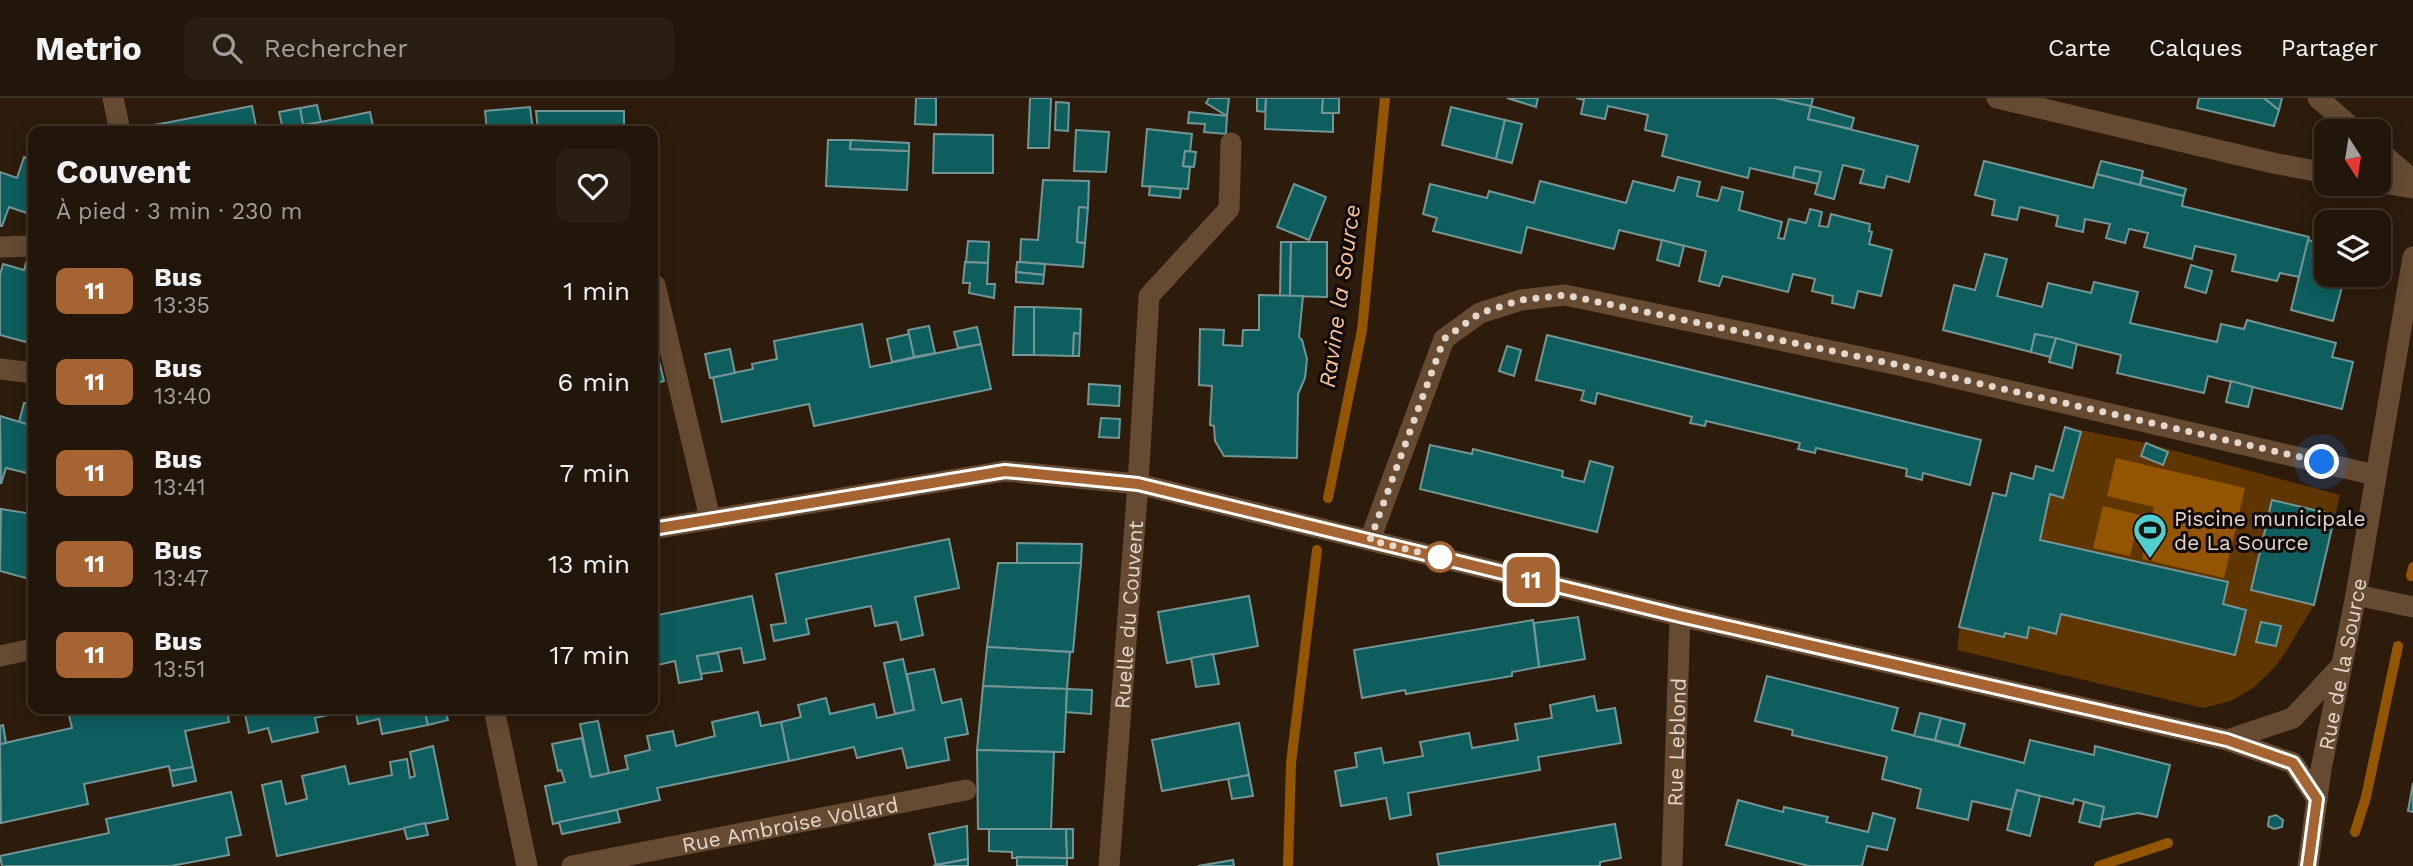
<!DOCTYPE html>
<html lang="fr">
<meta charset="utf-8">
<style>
body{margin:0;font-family:"Work Sans",sans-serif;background:#2a1e12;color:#f1f3f6;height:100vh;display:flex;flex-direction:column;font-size:26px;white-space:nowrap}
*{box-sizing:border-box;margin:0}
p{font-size:23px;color:#a29f9c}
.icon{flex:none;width:38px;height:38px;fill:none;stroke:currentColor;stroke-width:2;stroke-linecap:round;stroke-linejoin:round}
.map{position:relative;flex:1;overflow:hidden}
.drawer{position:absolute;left:28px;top:28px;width:630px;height:588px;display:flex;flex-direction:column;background:#221509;border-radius:14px;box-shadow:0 4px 18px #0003,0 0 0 2px #3f342a}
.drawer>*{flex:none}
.badge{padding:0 14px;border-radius:10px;font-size:24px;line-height:46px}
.needle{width:46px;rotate:168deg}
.buttons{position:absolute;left:2314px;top:21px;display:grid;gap:14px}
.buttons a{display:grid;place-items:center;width:77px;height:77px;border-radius:14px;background:#221509;box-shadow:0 4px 18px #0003,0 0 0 2px #3f342a;font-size:35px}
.you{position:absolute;width:35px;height:35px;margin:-18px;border:5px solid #fff;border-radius:50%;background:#1a73e8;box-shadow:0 0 0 10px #1a73e833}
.map>.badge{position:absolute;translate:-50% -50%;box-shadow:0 0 0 4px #fff}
.round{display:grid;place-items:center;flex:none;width:74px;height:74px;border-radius:14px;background:#2a1e12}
.overview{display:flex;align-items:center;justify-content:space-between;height:119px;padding:0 28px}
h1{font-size:33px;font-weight:700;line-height:52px}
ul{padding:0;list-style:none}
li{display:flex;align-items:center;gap:21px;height:91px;padding:0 28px}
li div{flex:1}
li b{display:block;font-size:26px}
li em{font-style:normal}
li .badge{min-width:77px;font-weight:700;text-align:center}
header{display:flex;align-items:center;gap:42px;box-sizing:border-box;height:98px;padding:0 35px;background:#221509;border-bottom:2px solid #3f342a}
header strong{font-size:33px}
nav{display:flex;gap:38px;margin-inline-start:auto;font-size:24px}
.search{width:490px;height:63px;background:#2a1e12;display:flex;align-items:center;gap:18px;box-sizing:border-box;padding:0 24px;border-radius:14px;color:#a29f9c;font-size:26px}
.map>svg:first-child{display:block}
</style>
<header>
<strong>Metrio</strong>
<div class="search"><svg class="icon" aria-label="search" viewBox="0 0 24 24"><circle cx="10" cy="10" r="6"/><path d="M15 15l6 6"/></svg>Rechercher</div>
<nav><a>Carte</a><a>Calques</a><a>Partager</a></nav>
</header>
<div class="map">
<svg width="2413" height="768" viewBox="0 0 2413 768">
<rect width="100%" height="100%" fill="#2d1c0c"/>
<polygon fill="#5f3500" points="2065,329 2146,345 2340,397 2314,507 2287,552 2275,569 2253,590 2231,603 2203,610 1957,552 1962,513 1993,395 2006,398 2011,375 2033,381 2036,368 2053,373"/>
<g fill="#945500">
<polygon points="2116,360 2245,390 2224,480 2142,461 2154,409 2107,398"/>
<polygon points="2103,408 2140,417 2130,458 2093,450"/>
</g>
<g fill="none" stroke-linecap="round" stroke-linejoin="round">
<g stroke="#945500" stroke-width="10">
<polyline points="1328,400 1362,232 1385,0"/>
<polyline points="2411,478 2413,469"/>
<polyline points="2355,734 2366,699 2398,548"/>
<polyline points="1288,768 1291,665 1317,452"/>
<polyline points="2099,768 2168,745"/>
</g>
</g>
<g fill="#0e5e5e" stroke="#749595" stroke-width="2">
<polygon points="916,0 936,0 936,27 915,26"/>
<polygon points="1030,0 1051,0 1049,50 1028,50"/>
<polygon points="1209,0 1229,0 1227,18 1206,5"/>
<polygon points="1257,0 1266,0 1265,14 1257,13"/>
<polygon points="1266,0 1323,0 1322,15 1333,15 1333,34 1265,31"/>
<polygon points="1323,0 1339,0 1339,15 1322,15"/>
<polygon points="1507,0 1538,0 1536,9"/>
<polygon points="1576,0 1775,0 1811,8 1808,21 1918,48 1909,84 1887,78 1884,90 1860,85 1864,72 1843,67 1834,101 1815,96 1821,74 1795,69 1793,80 1750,70 1748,80 1662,58 1667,37 1645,32 1648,17 1608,8 1605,21 1581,16 1584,2"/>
<polygon points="1775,0 1813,0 1811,8"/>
<polygon points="2199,0 2264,0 2279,12 2274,28 2197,10"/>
<polygon points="2264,0 2282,0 2279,12"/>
<polygon points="1056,4 1069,5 1068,33 1055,32"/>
<polygon points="317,7 321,24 303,27 300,10"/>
<polygon points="252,8 257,33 167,33 165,25"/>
<polygon points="1811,8 1854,20 1851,31 1808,21"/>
<polygon points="530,9 533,33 487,33 485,13"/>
<polygon points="1451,9 1505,22 1496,61 1442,47"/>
<polygon points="300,10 303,27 283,31 279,14"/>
<polygon points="536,13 624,13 624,33 538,33"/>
<polygon points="370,14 374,33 272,33 321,24"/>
<polygon points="1189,14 1227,18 1226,36 1204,34 1205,26 1188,25"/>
<polygon points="1505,22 1522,26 1512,65 1496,61"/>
<polygon points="165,25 167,33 144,33 143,29"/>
<polygon points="1147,31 1192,36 1190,54 1185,53 1183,68 1190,69 1188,91 1142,88"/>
<polygon points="1076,32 1109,34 1106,74 1074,73"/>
<polygon points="934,36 993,37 993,75 933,75"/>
<polygon points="828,42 851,42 850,51 909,53 907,92 826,88"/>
<polygon points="851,42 909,45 909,53 850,51"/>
<polygon points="1185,53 1196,54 1194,69 1183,68"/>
<polygon points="24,59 33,62 33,117 9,109 2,128 0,128 0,74 17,80"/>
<polygon points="1984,63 2093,90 2097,76 2184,98 2182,108 2309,139 2299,179 2280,175 2277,183 2232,173 2236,157 2195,148 2192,161 2144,149 2148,135 2129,131 2125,145 2106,140 2110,126 2085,121 2083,134 2056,128 2058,118 2020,109 2017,122 1992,117 1995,102 1975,97"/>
<polygon points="2101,63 2143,73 2140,87 2097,76"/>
<polygon points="1795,69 1821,74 1818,86 1793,80"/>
<polygon points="1678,79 1700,84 1697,98 1718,103 1722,89 1743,94 1739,112 1782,124 1778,140 1784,141 1789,121 1806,125 1810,111 1822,114 1819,128 1828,129 1831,116 1870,126 1869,133 1872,134 1869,146 1892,152 1881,198 1858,193 1854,210 1832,205 1833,198 1812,193 1815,181 1793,176 1788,194 1723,178 1719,188 1699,183 1706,153 1619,132 1614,151 1527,129 1521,155 1433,133 1437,120 1423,116 1430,86 1487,100 1489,93 1534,105 1540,83 1626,105 1633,83 1674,93"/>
<polygon points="2142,79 2186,91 2184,98 2140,87"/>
<polygon points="1043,82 1089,83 1088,110 1079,109 1077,144 1085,145 1083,169 1020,164 1021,141 1038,142"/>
<polygon points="1294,86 1326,99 1309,142 1277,129"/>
<polygon points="1150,88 1181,91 1180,100 1149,97"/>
<polygon points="1079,109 1088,110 1085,145 1077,144"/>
<polygon points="1662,142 1684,148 1679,168 1657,162"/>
<polygon points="2308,142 2326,147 2326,177 2332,177 2335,187 2342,189 2333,223 2291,212"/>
<polygon points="968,143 989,144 988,165 966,164"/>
<polygon points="1281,144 1291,144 1290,198 1280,198"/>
<polygon points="1291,144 1327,144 1327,199 1290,198"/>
<polygon points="1985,156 2007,161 1997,198 2042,209 2048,185 2091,195 2094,184 2138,194 2130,225 2217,244 2221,226 2244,231 2247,222 2336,245 2332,259 2353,264 2342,311 2208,278 2204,295 2117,275 2121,257 2035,236 2031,254 1943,232 1954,187 1975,192"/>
<polygon points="27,162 33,162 33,223 26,244 0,237 0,177 3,166 24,172"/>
<polygon points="965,164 988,165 987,186 995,186 994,200 969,195 970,185 963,185"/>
<polygon points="1017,164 1045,166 1044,177 1016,174"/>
<polygon points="2191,167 2212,173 2206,195 2185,189"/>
<polygon points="1016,174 1044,177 1043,186 1016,184"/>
<polygon points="1259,197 1303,198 1299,239 1302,242 1307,261 1305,280 1298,296 1297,360 1224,358 1215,343 1214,328 1210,327 1212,288 1199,287 1200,231 1224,232 1223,247 1242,248 1243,232 1259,232"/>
<polygon points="1015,209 1034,209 1034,257 1013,257"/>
<polygon points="1034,209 1081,211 1080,236 1074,235 1073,258 1034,257"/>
<polygon points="862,226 870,269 981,246 991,291 814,328 809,306 722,324 713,279 753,271 752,266 777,261 774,243"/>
<polygon points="929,228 935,255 914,259 908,232"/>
<polygon points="977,229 981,246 958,250 954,234"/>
<polygon points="1074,235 1080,236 1079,258 1073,258"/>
<polygon points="909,236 914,259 892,264 887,241"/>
<polygon points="2035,236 2056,240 2050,259 2031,254"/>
<polygon points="1547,237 1981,342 1970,387 1923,375 1922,382 1906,378 1907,371 1816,350 1815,355 1798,351 1800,345 1706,323 1705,328 1690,325 1692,319 1597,295 1595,306 1581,302 1584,293 1536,282"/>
<polygon points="653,238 664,283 653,286"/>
<polygon points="2056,240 2077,246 2072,270 2049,264"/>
<polygon points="1507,248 1521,252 1514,278 1499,273"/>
<polygon points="730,251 735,275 710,280 705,256"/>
<polygon points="2231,283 2253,289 2248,309 2226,304"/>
<polygon points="1089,286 1120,288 1119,308 1088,306"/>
<polygon points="24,305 33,306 33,328 19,324"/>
<polygon points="0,318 33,328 33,363 31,363 27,375 6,370 1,386"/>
<polygon points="1101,320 1120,321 1119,340 1099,339"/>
<polygon points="2065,329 2081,334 2063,400 2050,396 2040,442 2228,484 2223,506 2246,512 2235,557 2061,516 2056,536 2029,529 2027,540 2005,535 2004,539 1959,529 1993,395 2006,398 2011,375 2033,381 2036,368 2053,373"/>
<polygon points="2146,345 2168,354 2163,367 2141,358"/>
<polygon points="1430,347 1472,356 1473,351 1563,373 1562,379 1584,384 1590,363 1613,369 1597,434 1420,391"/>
<polygon points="2272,402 2335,417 2314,507 2251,492"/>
<polygon points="1,411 33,416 33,482 0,473"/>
<polygon points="949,441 959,490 915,499 923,537 901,542 897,524 875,528 871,508 806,521 809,536 774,543 771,527 786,525 776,476"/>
<polygon points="1017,445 1082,446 1081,465 1017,465"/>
<polygon points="998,465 1081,465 1073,554 987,549"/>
<polygon points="752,498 765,561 744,565 741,550 697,558 702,581 679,585 675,563 653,568 658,590 653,591 653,518"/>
<polygon points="1249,498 1258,548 1167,565 1158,514"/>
<polygon points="1578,519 1585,561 1539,569 1534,525"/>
<polygon points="1533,522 1539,569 1512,574 1512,578 1406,596 1405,592 1362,600 1354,552"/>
<polygon points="2261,524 2281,528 2276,548 2256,544"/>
<polygon points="987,549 1070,554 1067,591 983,588"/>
<polygon points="718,555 722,573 701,576 697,558"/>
<polygon points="1213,556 1219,586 1196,589 1191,560"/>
<polygon points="903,561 914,612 895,616 884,565"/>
<polygon points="934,571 942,605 961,601 968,636 945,640 949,662 907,670 902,650 857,660 854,649 789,663 781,624 801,619 798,607 826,600 830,616 874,606 877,620 914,612 907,576"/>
<polygon points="1767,578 1898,610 1892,632 2024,665 2030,642 2094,657 2095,648 2170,667 2157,719 2138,715 2101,722 2104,709 2074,701 2073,706 2017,692 2012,712 1972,703 1968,722 1917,710 1921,691 1882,681 1887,659 1792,637 1793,632 1755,623"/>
<polygon points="983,588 1067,591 1064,654 977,652"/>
<polygon points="1067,591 1092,592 1091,616 1066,614"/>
<polygon points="1594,598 1597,613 1615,610 1621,645 1538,659 1540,672 1408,695 1411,717 1390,721 1386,700 1341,708 1335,673 1357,669 1355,655 1381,650 1384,665 1423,658 1420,644 1469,635 1472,650 1518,642 1515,626 1552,620 1550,607"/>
<polygon points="76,611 227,611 229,624 185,633 193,669 170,673 169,668 84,686 88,706 1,725 0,646 72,630 68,613"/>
<polygon points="244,611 424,611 428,627 382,636 379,621 358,626 355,611 315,620 318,634 272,644 268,630 249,635"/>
<polygon points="424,611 445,611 448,622 428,627"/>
<polygon points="758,614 761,628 781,624 789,663 657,690 660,702 553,726 545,688 565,684 561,672 558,673 552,646 582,640 591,679 628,671 625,658 650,652 647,638 673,633 676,648 715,638 712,624"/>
<polygon points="1920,615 1941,620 1935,642 1914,638"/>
<polygon points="1941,620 1965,626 1959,648 1935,642"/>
<polygon points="598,623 609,675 591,679 580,626"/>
<polygon points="1239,625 1249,677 1162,693 1152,642"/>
<polygon points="3,627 6,645 0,646 0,628"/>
<polygon points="433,648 448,721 277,758 262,687 281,683 286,706 307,701 302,678 324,673 345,668 349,686 392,677 390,664 407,661 410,680 415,678 410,654"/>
<polygon points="977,652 1054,654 1051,731 978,731"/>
<polygon points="193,669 196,683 173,688 170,673"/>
<polygon points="1249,677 1253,698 1232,701 1228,681"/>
<polygon points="2413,685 2413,714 2408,713"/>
<polygon points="2017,692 2040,698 2030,738 2007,732"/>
<polygon points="231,694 241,737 226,740 229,757 171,768 2,768 0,758 109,735 106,721"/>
<polygon points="1738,702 1783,714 1784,709 1828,719 1826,724 1868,734 1873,715 1895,721 1887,752 1867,748 1862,768 1809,768 1726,747"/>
<polygon points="2084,704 2104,709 2100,729 2079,724"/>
<polygon points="617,712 620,724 562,736 559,724"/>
<polygon points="2276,717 2283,722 2282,729 2274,731 2268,728 2269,719"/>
<polygon points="425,725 428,737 407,741 404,730"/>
<polygon points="1615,726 1621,760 1600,764 1600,768 1439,768 1437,756"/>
<polygon points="967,728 968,761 936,767 929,736"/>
<polygon points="989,731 1066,731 1067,760 1012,760 1012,754 989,753"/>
<polygon points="1066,731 1073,731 1073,760 1067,760"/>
<polygon points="1017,759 1067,760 1067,768 1017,768"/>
<polygon points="968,761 968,768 933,768 936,767"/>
<polygon points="1233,762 1234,768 1198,768"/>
</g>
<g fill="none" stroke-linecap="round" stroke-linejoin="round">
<g stroke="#664b32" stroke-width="21">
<polyline points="113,0 120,33"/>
<polyline points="1997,0 2273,65 2326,75"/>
<polyline points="2318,0 2356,33"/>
<polyline points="2378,52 2413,82"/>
<polyline points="2378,84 2413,90"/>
<polyline points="0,149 33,148"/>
<polyline points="653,188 655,187 710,420"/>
<polyline points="0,271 33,275"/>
<polyline points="653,431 1005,373 1138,386 1680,518 2227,642 2293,665 2317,701"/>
<polyline points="1370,442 1444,241 1480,215 1521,202 1565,197 1894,266 2375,377"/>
<polyline points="2356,497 2413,509"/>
<polyline points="0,558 33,551"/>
<polyline points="494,611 527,768"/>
<polyline points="2227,642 2293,620 2341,568"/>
<path id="s1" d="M572,768L966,692"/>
<path id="s2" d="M1109,768L1138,386L1149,198L1229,111L1231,45"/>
<path id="s3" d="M1672,768L1680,518"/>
<path id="s4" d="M2308,768L2321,671L2356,497L2413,159"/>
</g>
</g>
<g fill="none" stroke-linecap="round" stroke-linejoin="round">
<g stroke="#fff" stroke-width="16">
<polyline id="line" points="653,431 1005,373 1138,386 1680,518 2227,642 2293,665 2317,701 2308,768"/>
</g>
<use href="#line" stroke="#a76433" stroke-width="10"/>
<polyline stroke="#e3d7cd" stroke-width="7" stroke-dasharray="0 12.6" points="1440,459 1447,461 1370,442 1444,241 1480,215 1521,202 1565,197 1894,266 2322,364"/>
</g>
<defs>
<g id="stadium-pin" transform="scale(1.75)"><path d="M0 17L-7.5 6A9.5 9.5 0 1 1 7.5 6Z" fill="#52cdcd" stroke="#0f0804"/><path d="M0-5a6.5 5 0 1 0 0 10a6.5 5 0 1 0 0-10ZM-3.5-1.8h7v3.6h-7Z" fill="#111"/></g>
</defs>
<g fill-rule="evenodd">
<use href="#stadium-pin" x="2150" y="432"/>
</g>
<circle fill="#fff" stroke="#a76433" stroke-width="3.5" cx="1440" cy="459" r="14"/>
<g text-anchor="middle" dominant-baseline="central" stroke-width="6" stroke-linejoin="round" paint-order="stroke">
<g font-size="21" fill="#e3d7cd" stroke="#0f0804" text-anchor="start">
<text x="2174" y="420">Piscine municipale<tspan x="2174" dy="24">de La Source</tspan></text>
</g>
<g font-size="21" fill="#e3d7cd" stroke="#0f0804">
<text stroke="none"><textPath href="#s2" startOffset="252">Ruelle du Couvent</textPath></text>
<text stroke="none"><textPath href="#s4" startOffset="205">Rue de la Source</textPath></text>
<text stroke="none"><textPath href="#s3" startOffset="124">Rue Leblond</textPath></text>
<text stroke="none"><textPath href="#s1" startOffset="222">Rue Ambroise Vollard</textPath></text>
</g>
<g font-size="23" font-style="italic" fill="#f7c191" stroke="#0f0804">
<text transform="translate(1340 198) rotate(-82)">Ravine la Source</text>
</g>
</g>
</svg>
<div class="buttons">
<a><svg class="needle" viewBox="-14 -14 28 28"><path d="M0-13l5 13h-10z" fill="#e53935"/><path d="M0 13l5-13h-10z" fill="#a29f9c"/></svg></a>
<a><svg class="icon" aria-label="layers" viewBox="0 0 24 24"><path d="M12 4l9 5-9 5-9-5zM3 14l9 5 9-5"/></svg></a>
</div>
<div class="you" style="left:2322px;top:364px"></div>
<b class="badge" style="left:1531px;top:482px;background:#a76433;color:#fff">11</b>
<section class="drawer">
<div class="overview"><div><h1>Couvent</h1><p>À pied · 3 min · 230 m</p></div><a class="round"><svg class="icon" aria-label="heart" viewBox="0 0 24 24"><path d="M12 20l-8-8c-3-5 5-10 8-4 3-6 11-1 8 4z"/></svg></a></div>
<ul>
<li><span class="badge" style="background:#a76433;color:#fff">11</span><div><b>Bus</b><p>13:35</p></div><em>1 min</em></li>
<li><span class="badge" style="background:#a76433;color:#fff">11</span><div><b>Bus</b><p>13:40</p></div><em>6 min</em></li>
<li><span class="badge" style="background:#a76433;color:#fff">11</span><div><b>Bus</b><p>13:41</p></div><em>7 min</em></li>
<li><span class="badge" style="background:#a76433;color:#fff">11</span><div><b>Bus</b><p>13:47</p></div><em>13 min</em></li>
<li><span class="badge" style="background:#a76433;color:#fff">11</span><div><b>Bus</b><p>13:51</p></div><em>17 min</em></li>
</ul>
</section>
</div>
